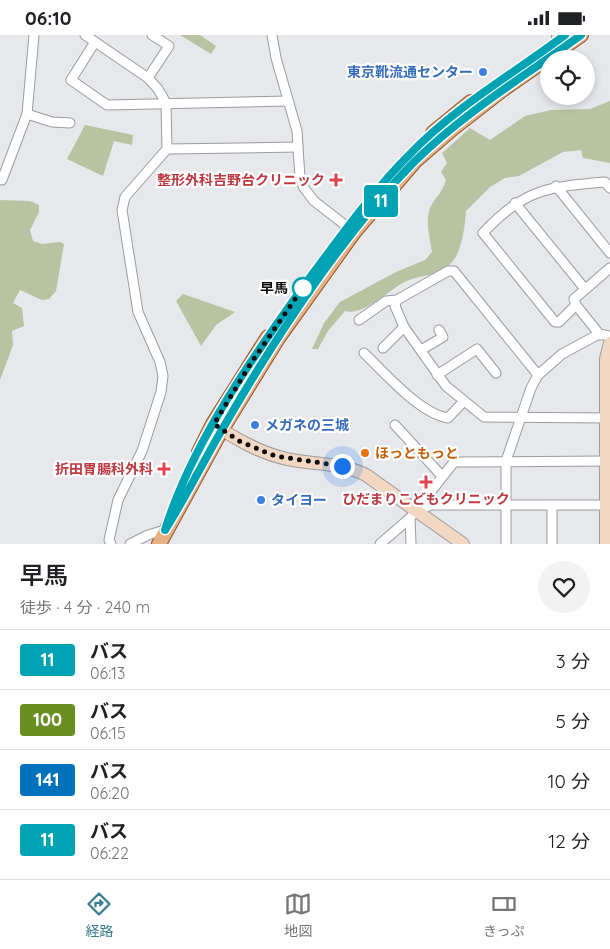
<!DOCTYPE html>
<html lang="ja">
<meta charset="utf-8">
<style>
body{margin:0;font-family:Quicksand,"Noto Sans JP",sans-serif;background:#f2f2f2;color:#202124;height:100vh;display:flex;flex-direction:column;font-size:19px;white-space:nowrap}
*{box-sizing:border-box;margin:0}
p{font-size:16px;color:#757577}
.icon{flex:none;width:28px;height:28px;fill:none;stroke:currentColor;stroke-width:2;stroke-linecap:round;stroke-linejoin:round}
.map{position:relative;height:509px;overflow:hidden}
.drawer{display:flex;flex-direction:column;background:#fff;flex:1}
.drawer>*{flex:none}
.badge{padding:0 10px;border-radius:4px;font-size:18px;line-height:32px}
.fabs{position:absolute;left:540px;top:15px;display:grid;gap:10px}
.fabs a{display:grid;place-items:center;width:55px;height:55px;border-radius:50%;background:#fff;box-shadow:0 2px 8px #0003;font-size:25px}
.you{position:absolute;width:25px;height:25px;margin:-12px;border:4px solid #fff;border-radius:50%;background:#1a73e8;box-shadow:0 0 0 8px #1a73e833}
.map>.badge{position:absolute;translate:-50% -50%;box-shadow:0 0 0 2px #fff}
.round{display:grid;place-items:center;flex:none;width:52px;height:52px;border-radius:26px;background:#f2f2f2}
.overview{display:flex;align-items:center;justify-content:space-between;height:85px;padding:0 20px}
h1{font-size:24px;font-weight:600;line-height:38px}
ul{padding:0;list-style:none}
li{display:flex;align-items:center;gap:15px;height:60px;padding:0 20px;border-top:1px solid #e0e0e0}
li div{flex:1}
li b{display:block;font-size:19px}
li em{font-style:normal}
li .badge{min-width:55px;font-weight:700;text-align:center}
.status{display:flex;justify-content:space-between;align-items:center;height:35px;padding:0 25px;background:#fff;direction:ltr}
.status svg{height:14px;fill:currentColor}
.tab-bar{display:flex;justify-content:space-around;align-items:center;height:70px;border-top:1px solid #e0e0e0;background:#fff;font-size:14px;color:#757577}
.tab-bar a{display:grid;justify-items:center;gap:2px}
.tab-bar .on{color:#3c7e90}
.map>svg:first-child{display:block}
</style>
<div class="status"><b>06:10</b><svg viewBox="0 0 49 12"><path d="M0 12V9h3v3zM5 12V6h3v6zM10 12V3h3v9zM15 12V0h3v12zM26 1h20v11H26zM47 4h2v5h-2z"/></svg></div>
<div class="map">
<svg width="610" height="509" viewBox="0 0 610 509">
<rect width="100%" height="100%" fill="#e7e8ec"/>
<g fill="#b7c3a1">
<polygon points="180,0 200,0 216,11 211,19"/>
<path d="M610,66V128L583,123L581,115L563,117L519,141L505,143L490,152L466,176C465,191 462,216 452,227C438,244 420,238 403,248C388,256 363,281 345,276L328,296L318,314H312L324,288L340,267L396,237L425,225L432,217C430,203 425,186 430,173C435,162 442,159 446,145L441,137L447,128L442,118L470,93L490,105L525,81L551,75L590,74Z"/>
<polygon points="85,90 133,100 132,110 114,106 103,141 67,124"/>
<polygon points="0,165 30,166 39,170 39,177 30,195 33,206 42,209 60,207 64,209 56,256 49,264 42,265 20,255 13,268 22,273 24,291 12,296 13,310 0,345"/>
<polygon points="183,259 235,277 216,290 201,311 176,266"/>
</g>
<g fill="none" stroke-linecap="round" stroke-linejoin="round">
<g stroke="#9b9c9f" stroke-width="11">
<g id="street">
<polyline points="85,0 148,43 158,54 166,68 167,114 125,162 122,175 138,277 160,327 163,341 161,357 142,416 118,465 109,505 111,509"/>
<polyline points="272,0 276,23 297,96 300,143 304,153 314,166 354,197"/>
<polyline points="95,7 71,45 107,70 288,66"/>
<polyline points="148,43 169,11 152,0"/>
<polyline points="27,79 52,87 70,88"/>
<polyline points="167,114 298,112"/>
<polyline points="2,145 27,79 34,0"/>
<polyline points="556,151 610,218"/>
<polyline points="515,168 585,254"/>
<path d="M576,270L559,287H555L483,198C524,154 547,152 605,147L610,153"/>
<polyline points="359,285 386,266 397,265"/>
<polyline points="600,300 576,270 574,264 610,233"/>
<polyline points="383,313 404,292"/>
<polyline points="421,315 443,302 439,295"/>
<path d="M364,318C385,338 419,378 448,383L464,366"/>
<polyline points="437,340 477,314 496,338"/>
<polyline points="538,340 454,236 448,236 397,265 395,271 404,292 446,351 484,382 610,383"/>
<polyline points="395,390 442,441"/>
<polyline points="552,470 552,509"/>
<polyline points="416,475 432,470 610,470"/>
<polyline points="130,509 148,500 165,495"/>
<polyline points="380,509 410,483"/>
<polyline points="411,509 410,483 454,427 606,426"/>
<polyline points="506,509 506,426 531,353 538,340 562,319 599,299 610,301"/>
</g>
</g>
<g stroke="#9b9c9f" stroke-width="14">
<g id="secondary">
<polyline points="558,0 558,5"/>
<path d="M213,389C236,404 260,418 287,424C314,430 340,427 366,440L463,509"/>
<polyline points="606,509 606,324 610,308"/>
</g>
</g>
<g stroke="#8f5527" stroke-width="16">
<g id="primary">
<polyline points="433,98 471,67"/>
<polyline points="199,417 213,389 268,302"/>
<polyline points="159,509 222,394 278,303 354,197 415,126 452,94 502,55 581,0"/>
</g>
</g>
<use href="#street" stroke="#fff" stroke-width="9"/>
<use href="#secondary" stroke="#f2d7c2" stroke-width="12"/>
<use href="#primary" stroke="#e6b085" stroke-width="14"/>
</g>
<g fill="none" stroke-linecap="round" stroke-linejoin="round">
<g stroke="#fff" stroke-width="11">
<path id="line" d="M565,0C513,39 455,72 409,120C374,155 344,197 314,237C258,314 193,405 165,495C186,462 203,427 223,393C275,303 342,200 415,126C465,77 525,41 581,0"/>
</g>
<use href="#line" stroke="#00a3b4" stroke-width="8"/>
<polyline stroke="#0e0e0f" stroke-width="5" stroke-dasharray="0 9" points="303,253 304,251 251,328 214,389 239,406 275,421 342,431"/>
</g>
<g fill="#3f7fe0" stroke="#fff" stroke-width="2">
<circle cx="483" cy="37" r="5"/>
<circle cx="255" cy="390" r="5"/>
<circle cx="261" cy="465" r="5"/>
</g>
<g fill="#e0444e" stroke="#fff" stroke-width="2">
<path d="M333.5 137.5h5v5h5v5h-5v5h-5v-5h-5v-5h5z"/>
<path d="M161.5 426.5h5v5h5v5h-5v5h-5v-5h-5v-5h5z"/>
<path d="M423.5 439.5h5v5h5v5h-5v5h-5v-5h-5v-5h5z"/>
</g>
<circle fill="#fff" stroke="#00a3b4" stroke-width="2.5" cx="303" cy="253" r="10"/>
<circle fill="#e8710a" stroke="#fff" stroke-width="2" cx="365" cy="418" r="5"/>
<g text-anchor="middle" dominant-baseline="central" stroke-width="4.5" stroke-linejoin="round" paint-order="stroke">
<g font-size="14" font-weight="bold" fill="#366cbe" stroke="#fff" text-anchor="start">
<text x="473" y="37" text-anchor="end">東京靴流通センター</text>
<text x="265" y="390">メガネの三城</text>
<text x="271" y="465">タイヨー</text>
</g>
<g font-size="14" font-weight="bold" fill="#be3a42" stroke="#fff" text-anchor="end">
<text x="325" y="145">整形外科吉野台クリニック</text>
<text x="153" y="434">折田胃腸科外科</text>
<text x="426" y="464" text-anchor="middle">ひだまりこどもクリニック</text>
</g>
<g font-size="14" font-weight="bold" fill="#0e0e0f" stroke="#fff" text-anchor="end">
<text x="288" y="253">早馬</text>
</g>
<g font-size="14" font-weight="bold" fill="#c56008" stroke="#fff" text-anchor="start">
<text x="375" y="418">ほっともっと</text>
</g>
</g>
</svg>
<div class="fabs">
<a><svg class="icon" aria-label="locate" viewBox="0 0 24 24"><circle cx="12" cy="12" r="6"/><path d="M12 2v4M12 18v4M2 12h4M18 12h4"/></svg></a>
</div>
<div class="you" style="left:342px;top:431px"></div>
<b class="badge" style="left:381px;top:166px;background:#00a3b4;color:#fff">11</b>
</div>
<section class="drawer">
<div class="overview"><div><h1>早馬</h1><p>徒歩 · 4 分 · 240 m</p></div><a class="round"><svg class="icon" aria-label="heart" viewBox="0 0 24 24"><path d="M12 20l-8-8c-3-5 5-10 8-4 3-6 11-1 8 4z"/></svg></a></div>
<ul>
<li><span class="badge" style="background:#00a3b4;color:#fff">11</span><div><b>バス</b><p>06:13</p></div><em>3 分</em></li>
<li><span class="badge" style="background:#6b8e23;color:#fff">100</span><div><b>バス</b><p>06:15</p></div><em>5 分</em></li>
<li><span class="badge" style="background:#0072bc;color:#fff">141</span><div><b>バス</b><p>06:20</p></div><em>10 分</em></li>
<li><span class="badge" style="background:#00a3b4;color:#fff">11</span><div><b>バス</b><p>06:22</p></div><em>12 分</em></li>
</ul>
</section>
<nav class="tab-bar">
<a class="on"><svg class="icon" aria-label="directions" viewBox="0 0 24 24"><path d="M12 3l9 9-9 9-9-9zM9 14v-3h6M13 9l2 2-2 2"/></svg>経路</a>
<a><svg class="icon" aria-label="map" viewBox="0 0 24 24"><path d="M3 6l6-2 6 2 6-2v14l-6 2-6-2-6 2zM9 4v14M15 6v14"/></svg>地図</a>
<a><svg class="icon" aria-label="tickets" viewBox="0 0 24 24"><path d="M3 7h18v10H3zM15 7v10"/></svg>きっぷ</a>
</nav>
